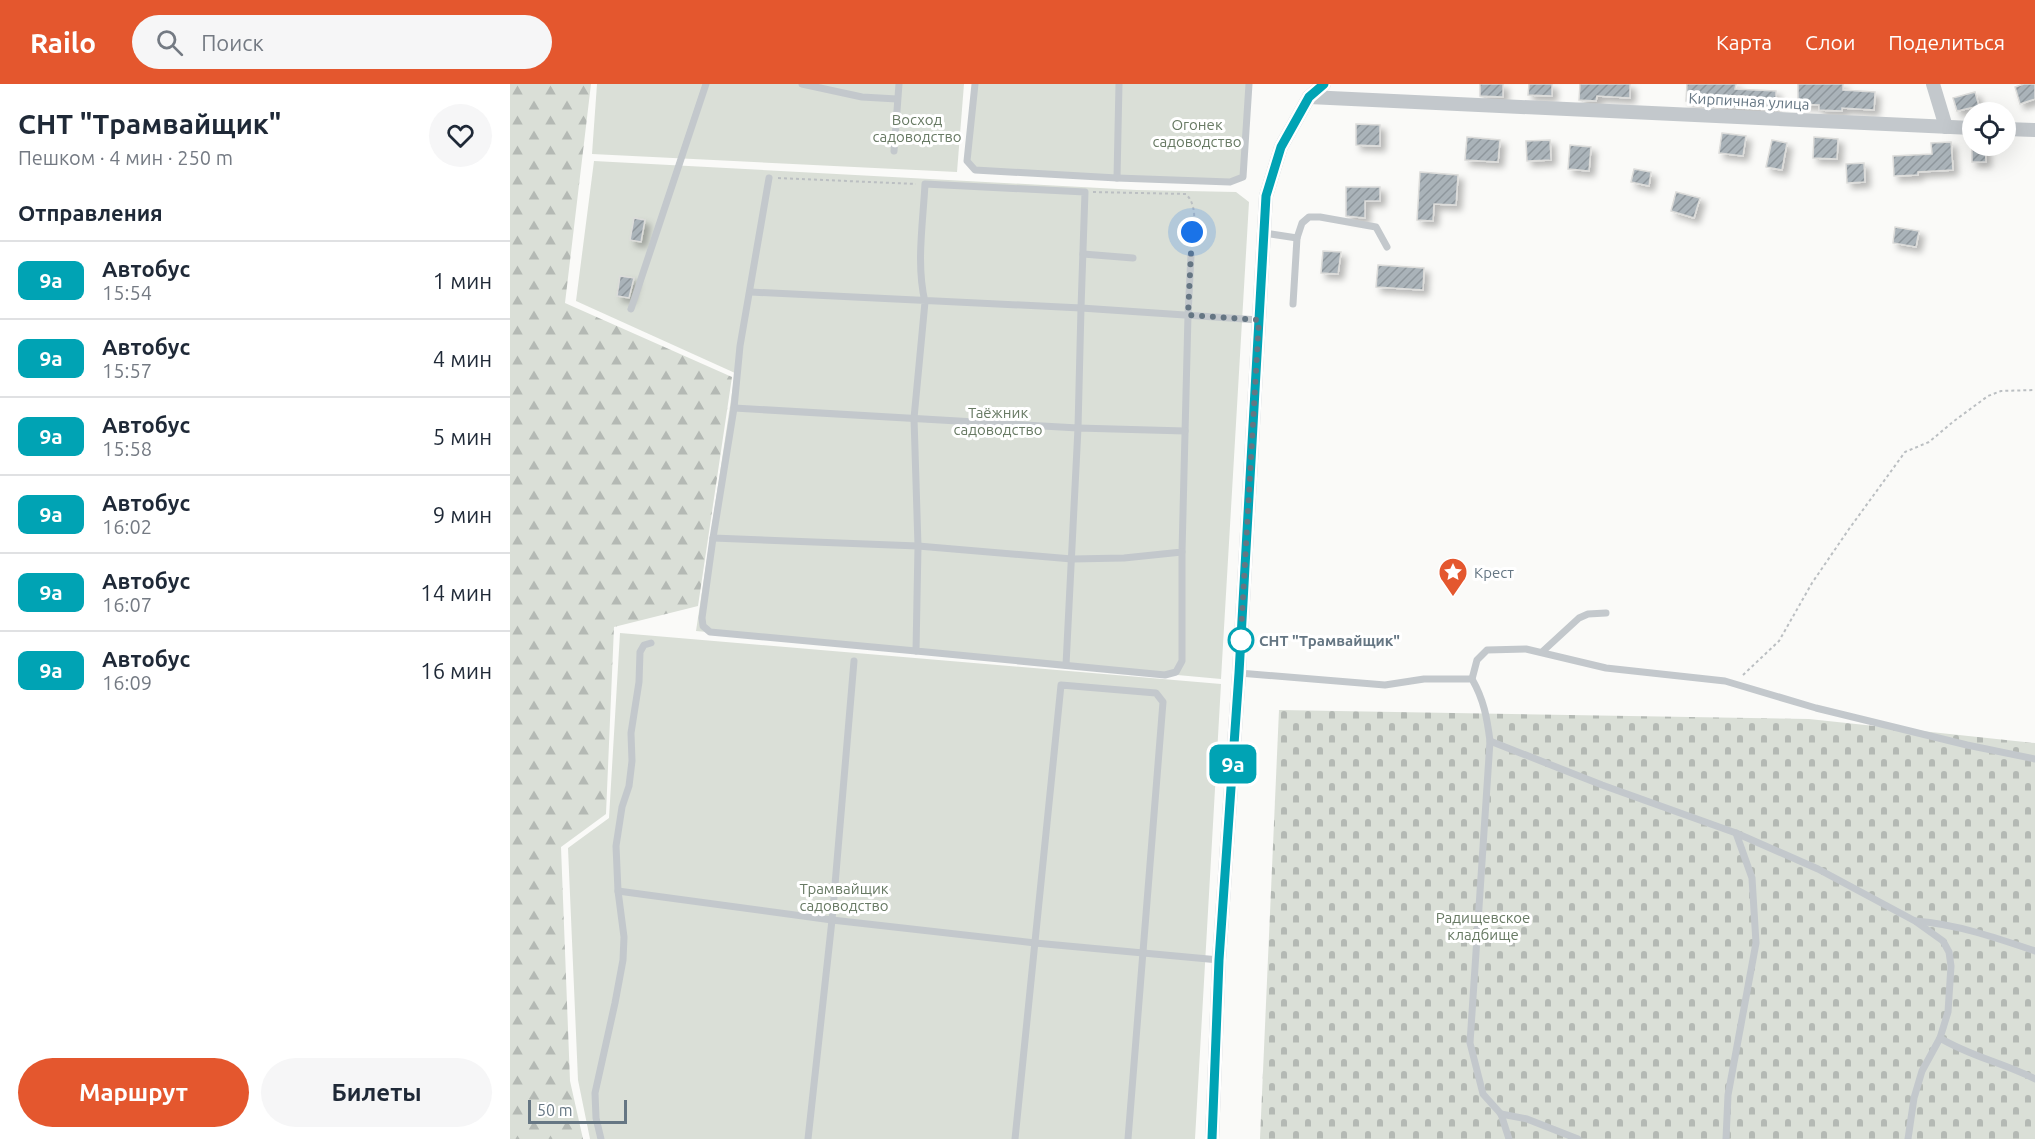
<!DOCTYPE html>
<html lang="ru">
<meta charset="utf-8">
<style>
body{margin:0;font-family:Ubuntu,sans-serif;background:#f6f6f7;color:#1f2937;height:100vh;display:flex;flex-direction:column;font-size:22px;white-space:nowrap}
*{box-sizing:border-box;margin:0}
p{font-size:20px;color:#747a83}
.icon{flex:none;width:33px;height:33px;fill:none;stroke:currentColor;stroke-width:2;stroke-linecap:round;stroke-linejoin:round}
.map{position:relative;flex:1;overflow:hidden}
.sheet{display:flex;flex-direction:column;background:#fff;width:510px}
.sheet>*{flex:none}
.badge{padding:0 12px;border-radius:9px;font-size:21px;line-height:39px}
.controls{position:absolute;left:1452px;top:18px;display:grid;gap:12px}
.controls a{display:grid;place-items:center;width:54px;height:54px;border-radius:50%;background:#fff;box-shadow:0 6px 24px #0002;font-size:30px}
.scale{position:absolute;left:18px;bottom:15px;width:99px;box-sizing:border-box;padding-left:6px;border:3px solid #657683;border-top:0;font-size:16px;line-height:21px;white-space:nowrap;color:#657683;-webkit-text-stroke:4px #fff;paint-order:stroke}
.you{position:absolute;width:30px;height:30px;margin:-15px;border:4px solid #fff;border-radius:50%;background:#1a73e8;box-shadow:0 0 0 9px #1a73e833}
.map>.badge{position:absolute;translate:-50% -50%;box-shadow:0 0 0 3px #fff}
h2{padding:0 18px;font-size:22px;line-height:54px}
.round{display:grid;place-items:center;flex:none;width:63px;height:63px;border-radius:32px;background:#f6f6f7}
.headline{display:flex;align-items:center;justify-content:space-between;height:102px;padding:0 18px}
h1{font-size:28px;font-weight:600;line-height:45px}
.primary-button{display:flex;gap:12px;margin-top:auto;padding:12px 18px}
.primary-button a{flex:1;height:69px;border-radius:36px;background:#e4572e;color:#fff;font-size:24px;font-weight:600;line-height:69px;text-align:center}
.primary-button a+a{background:#f6f6f7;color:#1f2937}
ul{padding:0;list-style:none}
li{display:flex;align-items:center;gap:18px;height:78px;padding:0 18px;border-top:2px solid #e0e1e3}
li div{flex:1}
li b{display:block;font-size:22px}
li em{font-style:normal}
li .badge{min-width:66px;font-weight:700;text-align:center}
header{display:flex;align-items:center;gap:36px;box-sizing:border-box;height:84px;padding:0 30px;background:#e4572e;color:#fff}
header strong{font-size:28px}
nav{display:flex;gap:33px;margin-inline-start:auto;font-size:21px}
.search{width:420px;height:54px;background:#f6f6f7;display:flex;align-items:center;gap:15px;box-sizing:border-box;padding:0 21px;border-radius:33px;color:#747a83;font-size:22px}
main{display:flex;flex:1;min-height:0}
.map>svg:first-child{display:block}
</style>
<header>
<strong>Railo</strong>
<div class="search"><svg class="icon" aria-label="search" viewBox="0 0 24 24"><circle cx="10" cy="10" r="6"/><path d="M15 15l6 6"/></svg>Поиск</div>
<nav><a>Карта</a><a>Слои</a><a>Поделиться</a></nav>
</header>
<main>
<section class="sheet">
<div class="headline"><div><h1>СНТ &quot;Трамвайщик&quot;</h1><p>Пешком · 4 мин · 250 m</p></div><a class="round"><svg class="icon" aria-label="heart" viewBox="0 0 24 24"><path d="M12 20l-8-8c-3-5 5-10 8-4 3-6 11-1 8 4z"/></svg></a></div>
<h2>Отправления</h2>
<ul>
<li><span class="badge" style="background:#00a3b4;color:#fff">9а</span><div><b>Автобус</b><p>15:54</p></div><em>1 мин</em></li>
<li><span class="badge" style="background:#00a3b4;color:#fff">9а</span><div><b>Автобус</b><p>15:57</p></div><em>4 мин</em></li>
<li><span class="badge" style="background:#00a3b4;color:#fff">9а</span><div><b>Автобус</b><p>15:58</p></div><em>5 мин</em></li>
<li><span class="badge" style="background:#00a3b4;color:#fff">9а</span><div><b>Автобус</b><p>16:02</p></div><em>9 мин</em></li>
<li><span class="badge" style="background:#00a3b4;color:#fff">9а</span><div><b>Автобус</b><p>16:07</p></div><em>14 мин</em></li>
<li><span class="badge" style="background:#00a3b4;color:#fff">9а</span><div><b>Автобус</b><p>16:09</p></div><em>16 мин</em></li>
</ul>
<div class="primary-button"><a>Маршрут</a><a>Билеты</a></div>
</section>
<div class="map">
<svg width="1525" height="1055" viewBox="0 0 1525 1055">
<defs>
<pattern id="forest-firs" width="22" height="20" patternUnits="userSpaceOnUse" patternTransform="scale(1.5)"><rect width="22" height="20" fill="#dadfd7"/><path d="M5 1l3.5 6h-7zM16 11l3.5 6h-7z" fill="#b4b9b4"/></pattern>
<pattern id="cemetery-stones" width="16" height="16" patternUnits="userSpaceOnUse" patternTransform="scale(1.5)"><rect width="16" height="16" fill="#dadfd7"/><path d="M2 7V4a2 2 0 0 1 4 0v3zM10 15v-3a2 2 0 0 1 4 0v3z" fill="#b4b9b4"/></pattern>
<pattern id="building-hatch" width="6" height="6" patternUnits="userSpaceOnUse" patternTransform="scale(1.5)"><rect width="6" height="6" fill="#aab3b9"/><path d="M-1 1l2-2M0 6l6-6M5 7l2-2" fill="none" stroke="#8e969c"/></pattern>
<filter id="shadow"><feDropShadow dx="5" dy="5" stdDeviation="3" flood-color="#0004"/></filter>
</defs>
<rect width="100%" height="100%" fill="#fafaf8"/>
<polygon fill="url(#forest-firs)" points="0,0 81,0 55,219 222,293 188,522 104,543 96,730 51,763 60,997 73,1055 0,1055"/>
<polygon fill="url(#cemetery-stones)" points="769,626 1299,635 1525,659 1525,1055 750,1055"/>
<g fill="#dadfd7">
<polygon points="87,0 454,0 447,88 82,70"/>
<polygon points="465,0 739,0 733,93 713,98 465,86 457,77"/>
<polygon points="84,77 627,106 726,108 739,118 711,595 186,547 225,289 66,217"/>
<polygon points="110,549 711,600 685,1055 80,1055 68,996 58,764 99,734"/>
</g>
<g fill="url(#building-hatch)" stroke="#dcdcda" stroke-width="1.5" filter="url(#shadow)">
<polygon points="970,0 993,0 993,13 970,12"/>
<polygon points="1019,0 1042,0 1042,12 1018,11"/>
<polygon points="1070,0 1120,0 1120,14 1087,12 1086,17 1069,16"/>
<polygon points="1177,0 1226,0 1225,5 1266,7 1266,24 1207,23 1207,19 1176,17"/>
<polygon points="1288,0 1333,0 1333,6 1365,8 1364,26 1332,24 1332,27 1309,26 1309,21 1288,20"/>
<polygon points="1514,0 1525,0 1525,15 1510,20 1505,3"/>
<polygon points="1465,8 1469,22 1447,27 1443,14"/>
<polygon points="846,40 870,41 870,62 846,61"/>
<polygon points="1212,49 1236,52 1233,72 1209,69"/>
<polygon points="957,53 990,56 988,78 955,76"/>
<polygon points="1304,53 1328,55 1327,75 1303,74"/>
<polygon points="1040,56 1041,76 1017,77 1016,57"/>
<polygon points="1262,56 1277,59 1272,86 1256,83"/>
<polygon points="1441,58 1443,86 1408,88 1408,91 1384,92 1383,72 1422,70 1421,59"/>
<polygon points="1060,61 1081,63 1079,87 1058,85"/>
<polygon points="1462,62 1475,62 1476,78 1462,78"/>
<polygon points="1354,79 1355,98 1337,99 1336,80"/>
<polygon points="1124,85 1141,88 1139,102 1121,98"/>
<polygon points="910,88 948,91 946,121 924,120 923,137 907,136"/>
<polygon points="836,103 870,103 870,117 855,117 855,134 836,132"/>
<polygon points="1166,108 1190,114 1184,134 1161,127"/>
<polygon points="124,134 135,136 131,158 120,156"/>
<polygon points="1385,143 1409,147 1406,163 1383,159"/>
<polygon points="813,167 831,168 828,190 811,189"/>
<polygon points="868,181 914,184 913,206 866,203"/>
<polygon points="110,192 124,194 119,214 107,212"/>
</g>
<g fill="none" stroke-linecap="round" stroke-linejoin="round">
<g stroke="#bbbfc2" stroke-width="2" stroke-dasharray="3 3" stroke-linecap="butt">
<polyline points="268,94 406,100"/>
<path d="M583,108L676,110C689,123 683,145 682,162"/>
<polyline points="1233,591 1269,557 1302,499 1339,445 1395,368 1419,358 1444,337 1478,312 1491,307 1525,306"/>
</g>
<g stroke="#c3c8cc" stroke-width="7">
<polyline points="292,0 352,13 387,15"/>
<polyline points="465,0 457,77 465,86 607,94 720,98 733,93 739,0"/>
<polyline points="384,67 389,0"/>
<polyline points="259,94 230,262 224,324 203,454 408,462 562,475 614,474 672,468 678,231 681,171"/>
<polyline points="607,94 609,0"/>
<polyline points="754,149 787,154 792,139 799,133 810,133 866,143 877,163"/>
<polyline points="573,170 623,174"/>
<path d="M241,208L571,224L575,108L415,100C413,139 406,180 415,218L404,334L408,462L406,567L655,591L666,588L672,577V468"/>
<polyline points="783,220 787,154"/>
<polyline points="121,225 196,0"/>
<polyline points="224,324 568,344 571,224 749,236"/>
<polyline points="203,454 192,534 193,542 200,548 406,567"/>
<polyline points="1032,568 1069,534 1078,530 1096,529"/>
<polyline points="556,581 568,344 675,347"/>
<path d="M729,589L875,601L914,595H962C974,616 977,634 980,657L960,959L973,1010L991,1030L999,1055"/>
<polyline points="962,595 967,576 977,566 1016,565 1096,584 1215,597 1306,624 1457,661 1525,675"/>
<polyline points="980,657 1092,701 1226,749 1308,785 1405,837 1433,857 1439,868 1441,882 1438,928 1430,954 1412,987 1404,1014 1398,1055"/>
<polyline points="108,807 322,836 525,859 709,876"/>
<path d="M1406,837C1446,840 1487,854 1525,867"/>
<path d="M1430,954C1459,972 1494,979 1525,995"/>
<polyline points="991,1030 1017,1035 1068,1055"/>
<polyline points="91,1055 86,1034 85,1009 105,919 113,876 114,853 108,807 106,762 112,723 119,702 122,677 121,649 129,598 130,568 134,561 141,559"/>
<polyline points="298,1055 322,836 344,577"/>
<polyline points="505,1055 551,601 646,609 653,618 618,1055"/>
<polyline points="1216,1055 1218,1011 1246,859 1242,794 1226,749"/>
</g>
<g stroke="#c3c8cc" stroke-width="14">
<polyline points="1423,0 1436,43"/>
<polyline points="799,13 1462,44"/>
<polyline points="1496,45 1525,46"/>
<polyline points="702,1055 709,876 729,589 756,112 771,63 799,13 814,0"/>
</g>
</g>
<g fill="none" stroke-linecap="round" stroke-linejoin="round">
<g stroke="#fff" stroke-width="14">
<polyline id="line" points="702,1055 709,876 729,589 756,112 771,63 799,13 814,0"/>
</g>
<use href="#line" stroke="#00a3b4" stroke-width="9"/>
<polyline stroke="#657683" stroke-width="6" stroke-dasharray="0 10.8" points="682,148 678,231 749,236 730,566 731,556"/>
</g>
<defs>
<g id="sight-pin" transform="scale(1.5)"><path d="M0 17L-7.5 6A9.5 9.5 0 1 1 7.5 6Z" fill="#e4572e" stroke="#fff"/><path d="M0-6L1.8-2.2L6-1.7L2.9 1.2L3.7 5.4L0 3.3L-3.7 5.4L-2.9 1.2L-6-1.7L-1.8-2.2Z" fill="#fff"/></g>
</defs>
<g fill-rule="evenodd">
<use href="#sight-pin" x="943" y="488"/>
</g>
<circle fill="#fff" stroke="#00a3b4" stroke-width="3" cx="731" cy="556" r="12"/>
<g text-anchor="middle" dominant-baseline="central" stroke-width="6" stroke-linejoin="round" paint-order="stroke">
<g font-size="15" fill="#657683" stroke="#fff">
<text transform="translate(1239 17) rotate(3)">Кирпичная улица</text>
</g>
<g font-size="15" fill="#687a64" stroke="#fff">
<text x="407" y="35">Восход<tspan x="407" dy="17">садоводство</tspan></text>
<text x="687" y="40">Огонек<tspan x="687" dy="17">садоводство</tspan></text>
<text x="488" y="328">Таёжник<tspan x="488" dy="17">садоводство</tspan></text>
<text x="334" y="804">Трамвайщик<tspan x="334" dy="17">садоводство</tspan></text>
<text x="973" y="833">Радищевское<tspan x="973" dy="17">кладбище</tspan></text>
</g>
<g font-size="15" fill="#657683" stroke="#fff" text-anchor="start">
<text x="964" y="488">Крест</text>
</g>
<g font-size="15" font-weight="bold" fill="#657683" stroke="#fff" text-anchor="start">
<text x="749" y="556">СНТ "Трамвайщик"</text>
</g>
</g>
</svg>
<div class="controls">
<a><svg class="icon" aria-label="locate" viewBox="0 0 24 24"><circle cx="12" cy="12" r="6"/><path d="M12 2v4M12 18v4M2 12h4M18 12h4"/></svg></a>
</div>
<div class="scale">50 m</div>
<div class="you" style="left:682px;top:148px"></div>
<b class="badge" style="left:723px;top:680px;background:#00a3b4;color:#fff">9а</b>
</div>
</main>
